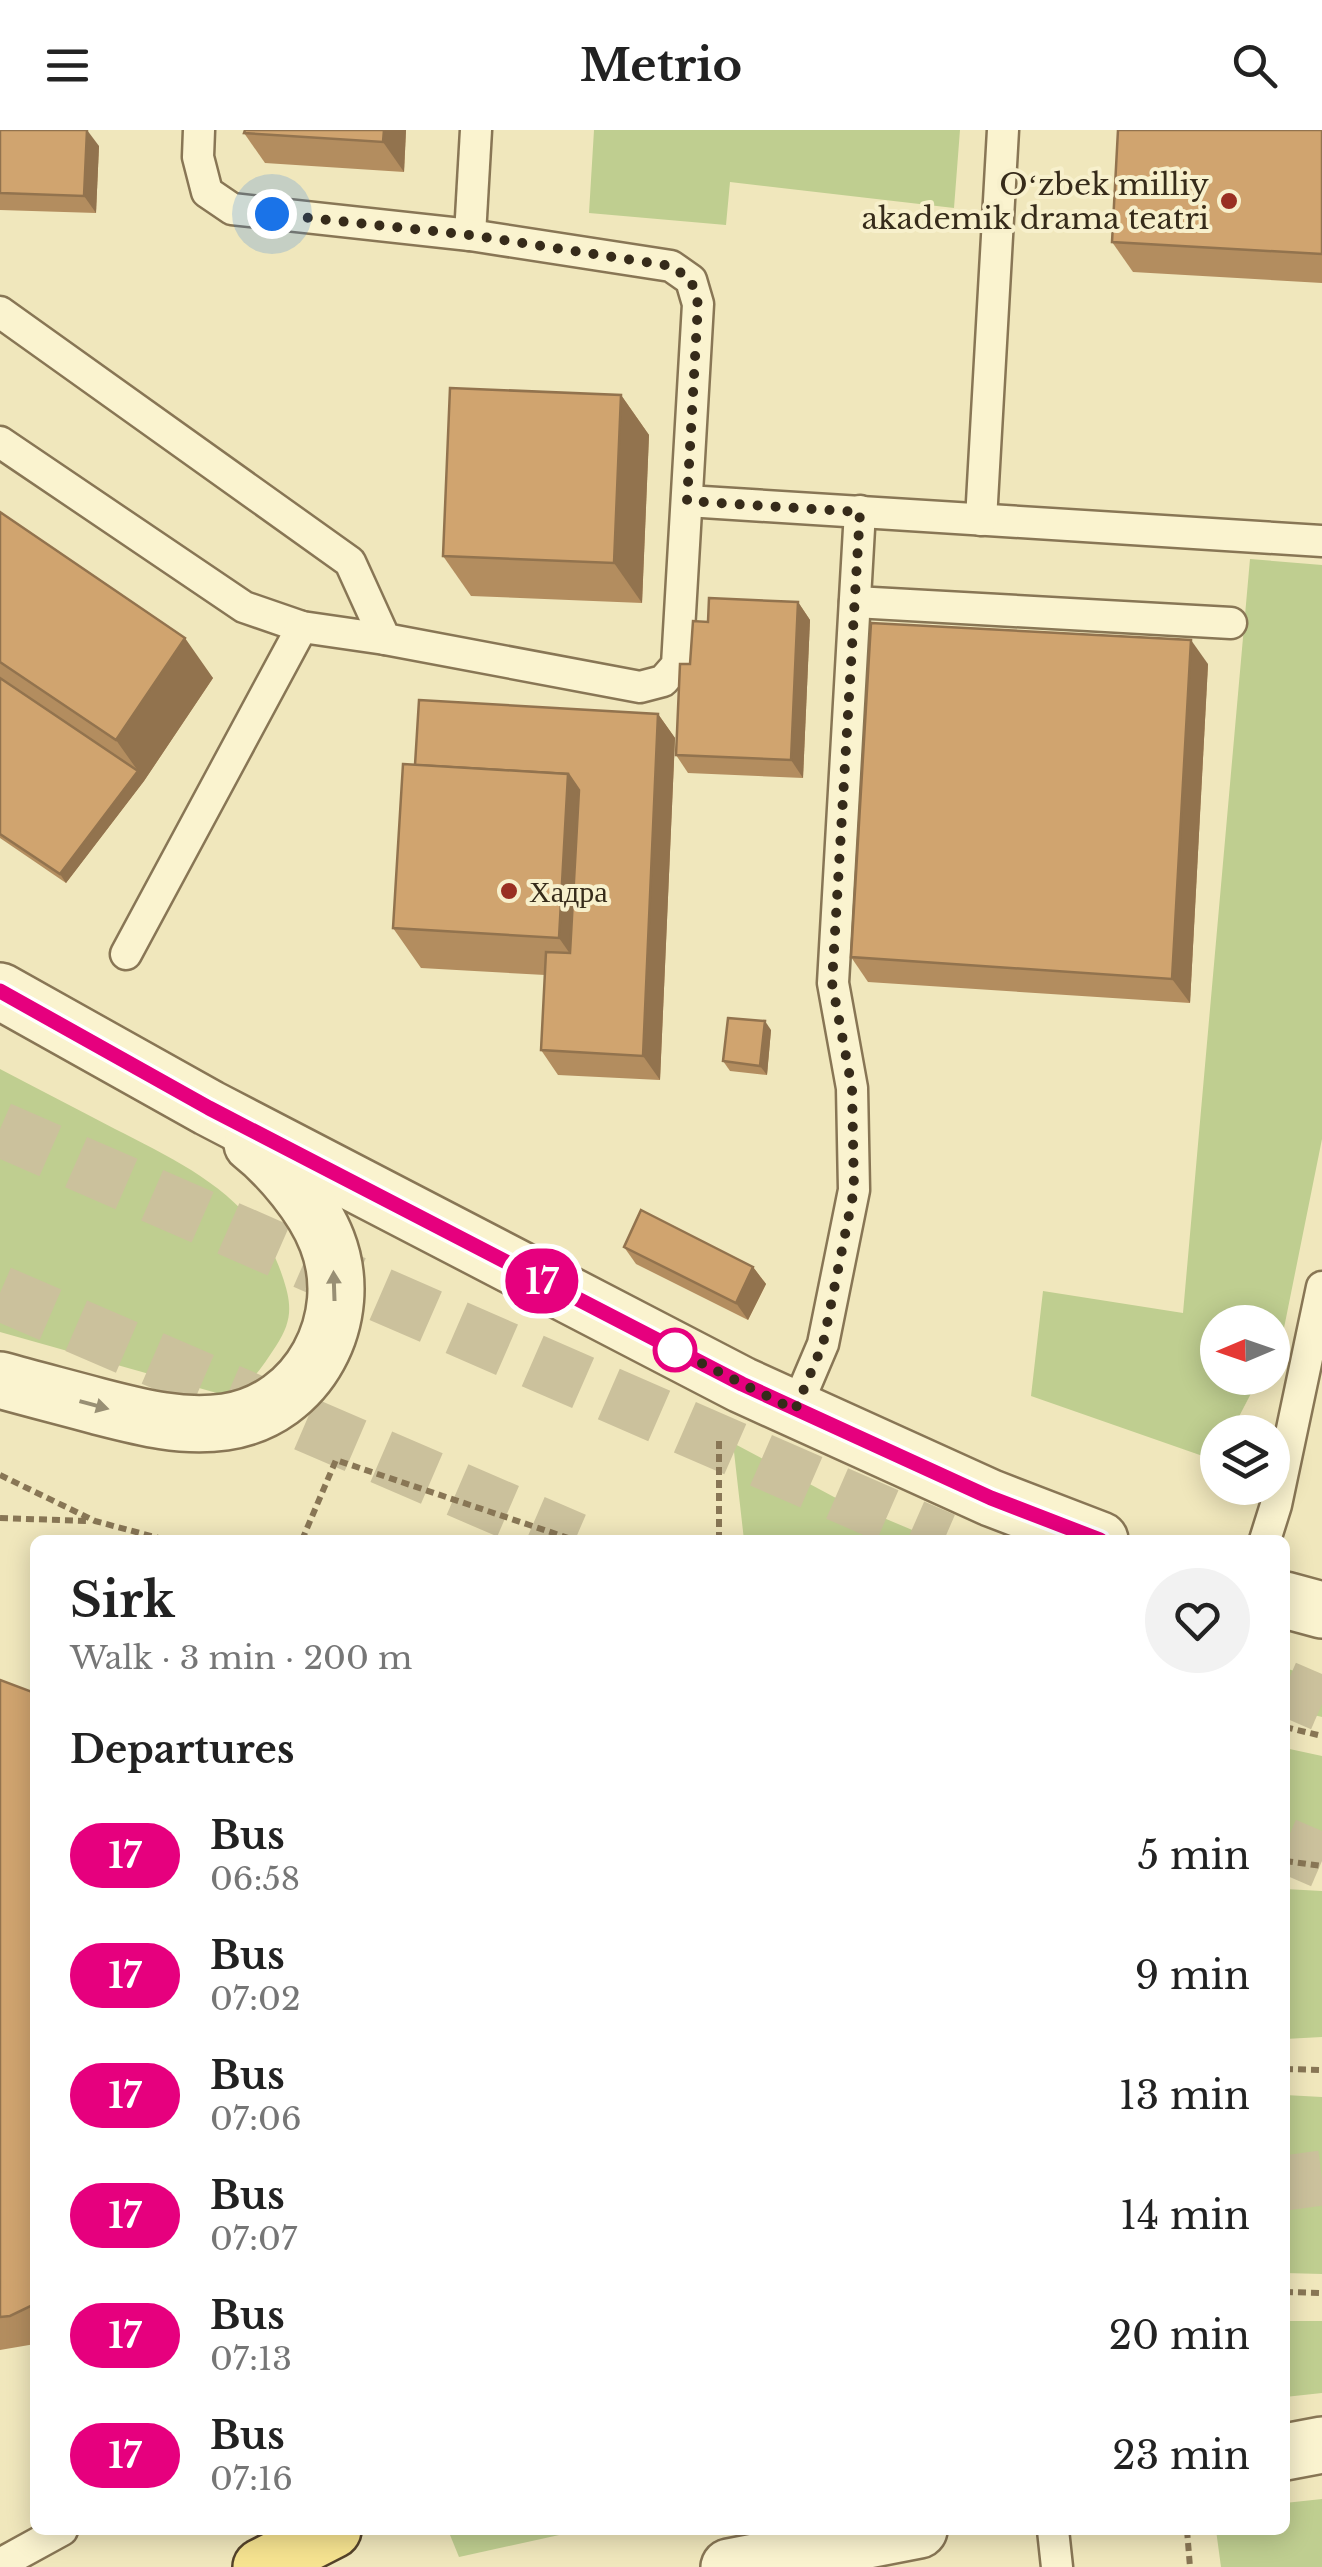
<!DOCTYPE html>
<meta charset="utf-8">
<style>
body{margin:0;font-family:"Libre Baskerville",serif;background:#f2f2f2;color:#222;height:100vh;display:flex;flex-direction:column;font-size:38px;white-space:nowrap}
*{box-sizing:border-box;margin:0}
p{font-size:32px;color:#767676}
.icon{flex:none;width:55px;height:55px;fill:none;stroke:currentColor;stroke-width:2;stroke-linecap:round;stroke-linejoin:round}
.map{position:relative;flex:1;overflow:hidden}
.details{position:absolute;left:30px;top:1405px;width:1260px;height:1000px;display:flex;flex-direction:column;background:#fff;border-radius:15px;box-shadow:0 5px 25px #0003}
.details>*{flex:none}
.badge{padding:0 20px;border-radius:32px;font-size:35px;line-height:65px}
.needle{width:65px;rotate:268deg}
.buttons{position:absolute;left:1200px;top:1175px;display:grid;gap:20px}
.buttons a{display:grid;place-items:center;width:90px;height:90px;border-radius:50%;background:#fff;box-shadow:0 5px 25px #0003;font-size:50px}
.you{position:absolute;width:50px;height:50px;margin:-25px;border:8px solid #fff;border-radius:50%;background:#1a73e8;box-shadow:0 0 0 15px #1a73e833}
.map>.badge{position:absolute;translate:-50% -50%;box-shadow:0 0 0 5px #fff}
h2{padding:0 40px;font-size:38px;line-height:90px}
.round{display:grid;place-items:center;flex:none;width:105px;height:105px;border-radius:52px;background:#f2f2f2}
.head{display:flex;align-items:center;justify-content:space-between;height:170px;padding:0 40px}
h1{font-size:48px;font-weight:700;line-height:75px}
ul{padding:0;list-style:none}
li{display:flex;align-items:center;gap:30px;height:120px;padding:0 40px}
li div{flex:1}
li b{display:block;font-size:38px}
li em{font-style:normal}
li .badge{min-width:110px;font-weight:700;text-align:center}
header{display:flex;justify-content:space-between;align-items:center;height:130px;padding:0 40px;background:#fff;font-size:45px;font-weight:700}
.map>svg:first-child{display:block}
</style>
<header><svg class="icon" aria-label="menu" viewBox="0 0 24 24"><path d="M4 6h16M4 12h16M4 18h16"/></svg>Metrio<svg class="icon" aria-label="search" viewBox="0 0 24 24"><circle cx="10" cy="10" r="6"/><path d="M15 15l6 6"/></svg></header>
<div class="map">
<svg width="1322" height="2437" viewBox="0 0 1322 2437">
<rect width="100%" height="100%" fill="#f0e7bc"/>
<g fill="#bfce90">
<polygon points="594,0 960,0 954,78 730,52 726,95 589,83"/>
<polygon points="1250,429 1322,435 1322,1009 1284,1198 1273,1220 1272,1192 1218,1192 1218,1248 1259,1248 1231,1302 1218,1302 1217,1331 1031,1266 1043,1161 1183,1183"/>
<path d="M0,939C38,959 77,979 115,999C182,1033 257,1068 282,1145C292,1174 293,1190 276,1216C263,1236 251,1254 231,1267L0,1202Z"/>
<polygon points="733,1313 834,1367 936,1410 744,1410"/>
<polygon points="1285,1538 1322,1550 1322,1587 1285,1578"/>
<polygon points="1285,1618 1322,1626 1322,1709 1285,1706"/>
<polygon points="1285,1759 1322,1761 1322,1907 1285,1909"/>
<polygon points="1285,1965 1322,1967 1322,2144 1285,2143"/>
<polygon points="1285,2191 1322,2191 1322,2263 1285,2267"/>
<polygon points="1322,2369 1322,2437 1221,2437 1216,2400 1285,2400 1285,2373"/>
<polygon points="448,2400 582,2400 459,2427"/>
</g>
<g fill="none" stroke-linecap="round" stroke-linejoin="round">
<g stroke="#cbc19c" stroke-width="55" stroke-dasharray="55 28" stroke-linecap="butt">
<polyline points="0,999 944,1410"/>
<polyline points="0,1163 575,1410"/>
<polyline points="1285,1558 1322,1574"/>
<polyline points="1285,1715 1322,1731"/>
<polyline points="1285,2053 1322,2048"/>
</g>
<g stroke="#887655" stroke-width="35">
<g id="service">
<polyline points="470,105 476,0"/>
<polyline points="0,182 350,432 385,509 640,557 663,551 677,535 698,174 691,150 671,136 470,105 232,79 207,62 198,27 199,0"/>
<polyline points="0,312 244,477 302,497 385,509"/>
<polyline points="687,371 1322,411"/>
<polyline points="981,390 1003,0"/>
<polyline points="855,472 1231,493"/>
<polyline points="126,824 302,497"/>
<polyline points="795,1280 823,1214 854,1060 852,958 833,853 860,381"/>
<polyline points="1265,1410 1276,1375 1322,1157"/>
<polyline points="1053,2400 1057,2437"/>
<polyline points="0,2434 62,2400"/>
</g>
</g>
<g stroke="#887655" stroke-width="60">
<g id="minor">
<polyline points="1285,2322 1322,2315"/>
<polyline points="729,2437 919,2400"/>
</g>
</g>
<g stroke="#887655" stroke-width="60">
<g id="tertiary">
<polyline points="0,861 209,978 742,1255 991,1368 1100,1410"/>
<path d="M0,1250C32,1259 64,1267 97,1276C140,1287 180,1298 225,1292C309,1280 357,1188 327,1111C314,1077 280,1036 252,1014"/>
<polyline points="1285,1470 1322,1480"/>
</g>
</g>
<g stroke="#55432a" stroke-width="60">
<polyline id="primary" points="261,2437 333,2400"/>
</g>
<g stroke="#887655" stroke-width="6" stroke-dasharray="8 5" stroke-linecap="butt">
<polyline points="719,1311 719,1410"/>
<polyline points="0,1345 95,1391 166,1410"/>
<polyline points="0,1388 88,1391"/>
<polyline points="302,1410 336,1330 574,1410"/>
<polyline points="1285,1597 1322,1606"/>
<polyline points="1285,1731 1322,1736"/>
<polyline points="1285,1939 1322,1940"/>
<polyline points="1285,2162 1322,2163"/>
<polyline points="1187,2400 1190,2437"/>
</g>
<use href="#service" stroke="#faf3cf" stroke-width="30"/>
<use href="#minor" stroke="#faf3cf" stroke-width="55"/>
<use href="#tertiary" stroke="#faf3cf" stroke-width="55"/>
<use href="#primary" stroke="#f6e390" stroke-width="55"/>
</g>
<g fill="#b38d5f">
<polygon points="0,0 99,16 96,83 0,80"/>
<polygon points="245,0 406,0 404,42 265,33 244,3"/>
<polygon points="1322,0 1322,153 1133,142 1112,112"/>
<polygon points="621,265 649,305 642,473 471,466 443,426"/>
<polygon points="0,382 213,548 144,651 66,753 0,708"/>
<polygon points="798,472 810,490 803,648 688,643 676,625 690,534 708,492"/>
<polygon points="1208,534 1190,873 868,852 851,827"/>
<polygon points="658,584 675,608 660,950 558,945 541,920 545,845 421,838 393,798 415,635"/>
<polygon points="771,900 767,945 730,941 723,931"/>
<polygon points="624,1117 753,1137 766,1154 748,1190 636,1134"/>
<polygon points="0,1550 35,1563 35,2214 0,2220"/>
</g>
<g fill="#92734e">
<polygon points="87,0 99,16 96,83 84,66"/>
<polygon points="384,0 406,0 404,42 383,12"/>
<polygon points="621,265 649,305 642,473 614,433"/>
<polygon points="798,472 810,490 803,648 791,630"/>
<polygon points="185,508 213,548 144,651 66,753 60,744 138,641 116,610"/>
<polygon points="1191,510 1208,534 1190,873 1172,849"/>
<polygon points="658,584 675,608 660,950 643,926"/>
<polygon points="568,644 596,685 587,848 559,808"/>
<polygon points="765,891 771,900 767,945 760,936"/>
<polygon points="753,1137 766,1154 748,1190 736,1173"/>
</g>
<g fill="#d0a46f" stroke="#92734e" stroke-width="2.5">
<polygon points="0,0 87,0 84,66 0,63"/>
<polygon points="245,0 384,0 383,12 244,3"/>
<polygon points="1118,0 1322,0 1322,124 1112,112"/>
<polygon points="450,258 621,265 614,433 443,426"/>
<polygon points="0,382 185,508 116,610 0,532"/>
<polygon points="709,468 798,472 791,630 676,625 680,534 690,534 693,491 708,492"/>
<polygon points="871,493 1191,510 1172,849 851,827"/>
<polygon points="0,548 138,641 60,744 0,704"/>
<polygon points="419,570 658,584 643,926 541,920 546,822 570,823 579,660 568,644 415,635"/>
<polygon points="403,634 568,644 559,808 393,798"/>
<polygon points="728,888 765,891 760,936 723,931"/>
<polygon points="641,1080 753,1137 736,1173 624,1117"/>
<polygon points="0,1550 35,1563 35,2174 10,2186 0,2187"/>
</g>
<defs><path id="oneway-solid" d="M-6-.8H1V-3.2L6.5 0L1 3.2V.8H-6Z" transform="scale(2.5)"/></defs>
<g fill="#988f74">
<use href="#oneway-solid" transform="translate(334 1156) rotate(-92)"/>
<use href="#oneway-solid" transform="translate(94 1275) rotate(15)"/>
</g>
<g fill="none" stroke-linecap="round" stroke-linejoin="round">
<g stroke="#fff" stroke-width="22">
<polyline id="line" points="0,861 209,978 742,1254 991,1368 1100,1410"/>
</g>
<use href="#line" stroke="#e6007e" stroke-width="15"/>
<polyline stroke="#362b1a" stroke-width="10" stroke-dasharray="0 18" points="272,84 470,105 671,136 691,150 698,174 687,371 860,382 832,853 852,958 854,1060 823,1214 795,1280 675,1220"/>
</g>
<g fill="#993022" stroke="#f7f0cc" stroke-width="4">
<circle cx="1229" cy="71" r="10"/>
<circle cx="509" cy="761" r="10"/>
</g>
<circle fill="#fff" stroke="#e6007e" stroke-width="5" cx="675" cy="1220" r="20"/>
<g text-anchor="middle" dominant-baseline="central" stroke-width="8" stroke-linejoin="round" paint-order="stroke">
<g font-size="30" fill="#362b1a" stroke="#f7f0cc" text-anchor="end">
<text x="1209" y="54">Oʻzbek milliy<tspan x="1209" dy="34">akademik drama teatri</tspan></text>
<text x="529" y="761" text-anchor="start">Хадра</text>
</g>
</g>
</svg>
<div class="buttons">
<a><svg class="needle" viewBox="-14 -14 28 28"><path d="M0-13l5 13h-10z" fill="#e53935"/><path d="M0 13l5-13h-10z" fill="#767676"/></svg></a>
<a><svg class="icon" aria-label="layers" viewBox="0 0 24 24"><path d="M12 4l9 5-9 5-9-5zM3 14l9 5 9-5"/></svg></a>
</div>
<div class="you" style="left:272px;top:84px"></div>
<b class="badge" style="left:542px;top:1151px;background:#e6007e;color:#fff">17</b>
<section class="details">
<div class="head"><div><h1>Sirk</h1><p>Walk · 3 min · 200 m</p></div><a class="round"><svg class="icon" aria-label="heart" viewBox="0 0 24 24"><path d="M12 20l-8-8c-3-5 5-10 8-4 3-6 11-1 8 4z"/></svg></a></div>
<h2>Departures</h2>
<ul>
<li><span class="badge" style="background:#e6007e;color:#fff">17</span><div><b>Bus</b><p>06:58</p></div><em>5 min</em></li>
<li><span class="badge" style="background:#e6007e;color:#fff">17</span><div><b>Bus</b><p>07:02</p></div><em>9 min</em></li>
<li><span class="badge" style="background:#e6007e;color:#fff">17</span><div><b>Bus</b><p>07:06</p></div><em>13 min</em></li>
<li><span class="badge" style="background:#e6007e;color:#fff">17</span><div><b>Bus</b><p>07:07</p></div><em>14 min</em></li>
<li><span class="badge" style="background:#e6007e;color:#fff">17</span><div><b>Bus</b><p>07:13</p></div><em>20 min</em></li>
<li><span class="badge" style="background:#e6007e;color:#fff">17</span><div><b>Bus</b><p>07:16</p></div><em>23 min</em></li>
</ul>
</section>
</div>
